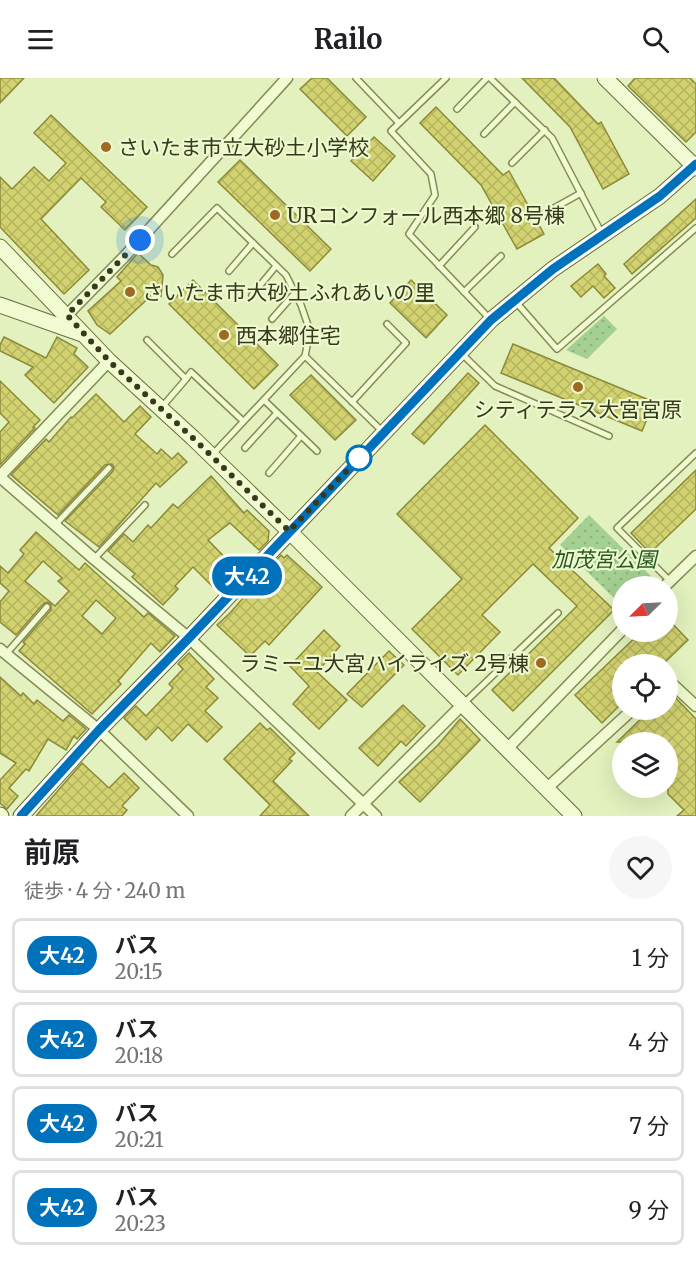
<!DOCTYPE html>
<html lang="ja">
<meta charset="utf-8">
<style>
body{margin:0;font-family:Merriweather,"Noto Sans JP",serif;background:#f6f6f6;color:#202124;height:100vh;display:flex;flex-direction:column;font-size:22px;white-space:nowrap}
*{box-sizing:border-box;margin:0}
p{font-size:20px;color:#757577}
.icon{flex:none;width:33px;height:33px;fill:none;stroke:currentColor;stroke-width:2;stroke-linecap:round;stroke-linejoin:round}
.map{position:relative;height:738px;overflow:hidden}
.sheet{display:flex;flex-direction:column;background:#fff;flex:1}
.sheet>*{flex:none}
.badge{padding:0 12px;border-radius:20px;font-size:21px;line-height:39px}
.needle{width:39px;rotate:246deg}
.fabs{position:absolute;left:612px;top:498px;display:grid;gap:12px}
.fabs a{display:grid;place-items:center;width:66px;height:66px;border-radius:50%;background:#fff;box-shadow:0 6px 24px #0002;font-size:30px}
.you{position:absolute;width:30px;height:30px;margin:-15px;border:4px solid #fff;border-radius:50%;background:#1a73e8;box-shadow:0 0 0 9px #1a73e833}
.map>.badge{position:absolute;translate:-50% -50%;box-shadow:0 0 0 3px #fff}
.round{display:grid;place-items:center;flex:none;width:63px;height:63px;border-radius:32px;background:#f6f6f6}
.overview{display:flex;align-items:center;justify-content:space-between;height:102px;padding:0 24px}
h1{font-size:28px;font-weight:700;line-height:45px}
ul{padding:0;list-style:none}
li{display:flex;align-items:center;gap:18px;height:75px;margin:0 12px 9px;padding:0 12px;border:3px solid #e0e0e0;border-radius:9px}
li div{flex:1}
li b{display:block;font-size:22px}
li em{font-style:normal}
li .badge{min-width:66px;font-weight:700;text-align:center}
header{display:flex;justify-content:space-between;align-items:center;height:78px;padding:0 24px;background:#fff;font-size:27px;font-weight:700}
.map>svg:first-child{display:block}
</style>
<header><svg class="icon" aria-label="menu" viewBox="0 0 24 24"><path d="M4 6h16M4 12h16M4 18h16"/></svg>Railo<svg class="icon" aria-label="search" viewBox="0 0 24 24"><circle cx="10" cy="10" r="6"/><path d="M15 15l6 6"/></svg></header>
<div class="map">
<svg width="696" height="738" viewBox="0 0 696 738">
<defs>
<pattern id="park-dots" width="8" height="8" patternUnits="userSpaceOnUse" patternTransform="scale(1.5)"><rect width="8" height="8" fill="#a4d091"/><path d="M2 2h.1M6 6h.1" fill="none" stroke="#8eb37c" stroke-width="1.8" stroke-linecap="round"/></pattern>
<pattern id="building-cross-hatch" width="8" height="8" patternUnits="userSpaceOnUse" patternTransform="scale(1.5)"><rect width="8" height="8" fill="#d2d270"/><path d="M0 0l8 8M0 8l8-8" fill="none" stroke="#b5b560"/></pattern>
</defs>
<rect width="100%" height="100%" fill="#e3f1be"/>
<g fill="url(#park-dots)">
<polygon points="604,238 617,251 587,281 566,272"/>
<polygon points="589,437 651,498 641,508 622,508 622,528 560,467"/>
</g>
<g fill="url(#building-cross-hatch)" stroke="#8c8a39" stroke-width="1.5" fill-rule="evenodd">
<polygon points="0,0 24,0 0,25"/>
<polygon points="312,0 327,0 366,39 347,58 300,11"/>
<polygon points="522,0 554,0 598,46 601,44 629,96 603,111 570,49"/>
<polygon points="635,0 690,0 696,6 696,54 686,64 628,8"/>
<polygon points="436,29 503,97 509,93 544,156 517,171 481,107 420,45"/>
<polygon points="51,37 147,129 125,152 101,129 106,124 81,100 41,141 89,192 64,216 0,149 0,99 12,111 34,89 49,103 66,85 34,55"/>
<polygon points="374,59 395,78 373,103 351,83"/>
<polygon points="240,82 331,171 310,193 218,104"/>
<polygon points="696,121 696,140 632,196 624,186"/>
<polygon points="138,175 151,187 158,189 163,197 161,218 156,213 110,256 97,247 88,233 121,203 117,199"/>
<polygon points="598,186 606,196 604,198 615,210 604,220 593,208 581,219 571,208"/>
<polygon points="193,202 278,287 254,311 169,226"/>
<polygon points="411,202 447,237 426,260 390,225"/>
<polygon points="4,259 46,280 57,259 77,270 74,276 88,289 54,325 25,297 33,289 0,273 0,267"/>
<polygon points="513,266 654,324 642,353 501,295"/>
<polygon points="468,295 479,305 424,366 412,356"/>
<polygon points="311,297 356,342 335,362 290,317"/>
<polygon points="0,303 40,342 33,349 35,350 0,387 0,354 9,344 0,335"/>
<polygon points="96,316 124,344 140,328 151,339 135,356 157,376 161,371 172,381 178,375 187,384 160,409 156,405 99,469 65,443 113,393 114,389 112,386 105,387 58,437 11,397 46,361 49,364 71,339 72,340"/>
<polygon points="485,347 578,440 549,470 614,532 513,633 492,612 577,528 533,486 482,537 500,554 458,597 412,551 462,501 397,436"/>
<polygon points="696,392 696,431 650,475 631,455"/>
<polygon points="211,398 244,435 247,432 269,453 268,463 259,472 230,445 208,462 237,492 217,513 193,489 175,508 178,511 163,527 132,499 135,496 108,473 124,456 133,464 148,447 151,450 173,426 178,430"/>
<path d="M36,454L79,492L85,485L144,539L148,535L175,558L160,574L151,565L118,603L121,606L92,636L19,573L25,566L23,564L51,532V526L47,524L43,526L16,557L0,544V524L9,513L0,505V488L8,495L24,476L20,472ZM43,483L62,500L58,503L69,513L55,528L25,503ZM96,522L116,540L102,556L82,538Z"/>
<polygon points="281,477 284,480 287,477 322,509 269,567 265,563 250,578 217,547 230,535"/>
<polygon points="668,541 688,562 663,586 622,586 622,625 602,645 575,617 641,554 668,554"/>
<polygon points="324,552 340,568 317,594 347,622 319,651 293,626 309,608 290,588"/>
<polygon points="389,573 404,587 362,629 347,616"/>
<polygon points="189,575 214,601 206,609 218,620 205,633 222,649 207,664 188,646 172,663 158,649 146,662 124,640 136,628 146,638 173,610 169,606 183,591 178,586"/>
<polygon points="0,599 21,618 23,615 34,626 37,622 63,643 69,637 86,651 77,661 74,658 66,672 48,661 29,693 26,691 9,710 18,718 7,731 0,725 0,702 16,685 0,675"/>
<polygon points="668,612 696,641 696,738 677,738 684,732 668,716 668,664 617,664 650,632 668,632"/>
<polygon points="403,627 425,648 406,668 401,663 378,688 359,670"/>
<polygon points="460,641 480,662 420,724 399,704 438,667"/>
<polygon points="260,645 267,652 270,650 295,675 289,681 292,683 273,703 309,738 260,738 270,727 224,681"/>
<polygon points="82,685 109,710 124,695 139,710 122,728 127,732 122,738 36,738"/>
</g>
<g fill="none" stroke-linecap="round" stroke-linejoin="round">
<g stroke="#858b55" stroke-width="8">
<g id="lane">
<polyline points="356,0 399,45"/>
<polyline points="446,0 391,53 431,96 435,117 409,156 490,241"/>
<polyline points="490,0 552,60 602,156"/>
<polyline points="457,31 487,0"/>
<polyline points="484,56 515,24"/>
<polyline points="512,85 545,52"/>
<polyline points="545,135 581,115"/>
<polyline points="172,176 217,130 286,197 301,227 310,253 305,278"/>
<polyline points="439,188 475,149"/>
<polyline points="229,193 253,165"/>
<polyline points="464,214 501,178"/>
<polyline points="252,217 276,188"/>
<polyline points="515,223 557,271 696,150"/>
<polyline points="272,241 295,215"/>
<polyline points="147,262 186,301 191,294 243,343"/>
<polyline points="461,275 495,308 609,358"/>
<polyline points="264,322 317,373"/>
<polyline points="352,324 406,265 387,246"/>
<polyline points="162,329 186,301"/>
<polyline points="245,370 277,335"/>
<polyline points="213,376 305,278 382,353"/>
<polyline points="269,395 301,358"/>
<polyline points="55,447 109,390"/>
<polyline points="94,481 145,427"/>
<polyline points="670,503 617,450 696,375"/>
<polyline points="6,576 47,529"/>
<polyline points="463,626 558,535"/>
</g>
</g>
<g stroke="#858b55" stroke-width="13">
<g id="street">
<polyline points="67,237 125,178 287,0"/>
<polyline points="0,398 109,283"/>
<polyline points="0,399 94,481 189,560 376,738"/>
<polyline points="665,508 696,478"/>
<polyline points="0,571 99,652 188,738"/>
<polyline points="668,602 696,628"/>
<polyline points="506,672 622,552"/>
<polyline points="546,711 632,632"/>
<polyline points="351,738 462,627"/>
</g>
</g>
<g stroke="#686c39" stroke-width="17">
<g id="secondary">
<polyline points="605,0 696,90"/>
<polyline points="0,169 109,283 193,360 289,453 574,738"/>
<polyline points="0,227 82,256"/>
<polyline points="0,737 1,738"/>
<polyline points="21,738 99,652 189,560 491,242 553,191 660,118 696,86"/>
</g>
</g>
<use href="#lane" stroke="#f0fbd1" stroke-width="5"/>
<use href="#street" stroke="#f0fbd1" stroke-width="10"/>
<use href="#secondary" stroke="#f0fbd1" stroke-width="15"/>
</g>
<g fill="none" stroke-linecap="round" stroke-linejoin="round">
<g stroke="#fff" stroke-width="14">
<polyline id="line" points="21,738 99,652 189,560 491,242 553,191 660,118 696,86"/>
</g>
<use href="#line" stroke="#0072bc" stroke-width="9"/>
<polyline stroke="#37391b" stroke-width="6" stroke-dasharray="0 10.8" points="140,162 67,237 109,283 193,360 289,453 359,380"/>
</g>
<g fill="#9e6920" stroke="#ecf8ce" stroke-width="2">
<circle cx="106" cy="69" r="6"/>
<circle cx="275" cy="137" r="6"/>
<circle cx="130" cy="214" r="6"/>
<circle cx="224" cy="257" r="6"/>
<circle cx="578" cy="309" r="6"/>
<circle cx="541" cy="585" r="6"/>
</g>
<circle fill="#fff" stroke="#0072bc" stroke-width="3" cx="359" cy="380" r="12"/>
<g text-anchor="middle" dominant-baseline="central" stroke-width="4.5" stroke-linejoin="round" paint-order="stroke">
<g font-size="21" fill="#37391b" stroke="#ecf8ce" text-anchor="start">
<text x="118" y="69">さいたま市立大砂土小学校</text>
<text x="287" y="137">URコンフォール西本郷 8号棟</text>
<text x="142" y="214">さいたま市大砂土ふれあいの里</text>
<text x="236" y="257">西本郷住宅</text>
<text x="578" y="331" text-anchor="middle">シティテラス大宮宮原</text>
<text x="529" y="585" text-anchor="end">ラミーユ大宮ハイライズ 2号棟</text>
</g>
<g font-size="21" font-style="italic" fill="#295720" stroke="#ecf8ce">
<text x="604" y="481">加茂宮公園</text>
</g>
</g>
</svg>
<div class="fabs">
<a><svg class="needle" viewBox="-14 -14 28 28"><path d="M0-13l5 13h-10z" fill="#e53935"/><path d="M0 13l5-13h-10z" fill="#757577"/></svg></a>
<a><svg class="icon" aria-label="locate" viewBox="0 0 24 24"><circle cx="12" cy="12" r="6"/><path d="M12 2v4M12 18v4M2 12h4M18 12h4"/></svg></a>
<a><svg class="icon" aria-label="layers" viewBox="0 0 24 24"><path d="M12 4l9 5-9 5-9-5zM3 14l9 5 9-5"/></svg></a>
</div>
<div class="you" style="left:140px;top:162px"></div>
<b class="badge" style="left:247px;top:498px;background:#0072bc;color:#fff">大42</b>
</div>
<section class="sheet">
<div class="overview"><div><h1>前原</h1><p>徒歩 · 4 分 · 240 m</p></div><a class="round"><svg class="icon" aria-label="heart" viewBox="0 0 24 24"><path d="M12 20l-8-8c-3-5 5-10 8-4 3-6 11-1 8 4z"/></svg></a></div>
<ul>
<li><span class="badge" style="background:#0072bc;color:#fff">大42</span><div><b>バス</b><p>20:15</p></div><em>1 分</em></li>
<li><span class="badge" style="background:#0072bc;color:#fff">大42</span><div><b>バス</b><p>20:18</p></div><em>4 分</em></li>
<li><span class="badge" style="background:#0072bc;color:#fff">大42</span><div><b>バス</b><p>20:21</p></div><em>7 分</em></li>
<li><span class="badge" style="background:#0072bc;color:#fff">大42</span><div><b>バス</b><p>20:23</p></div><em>9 分</em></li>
</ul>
</section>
